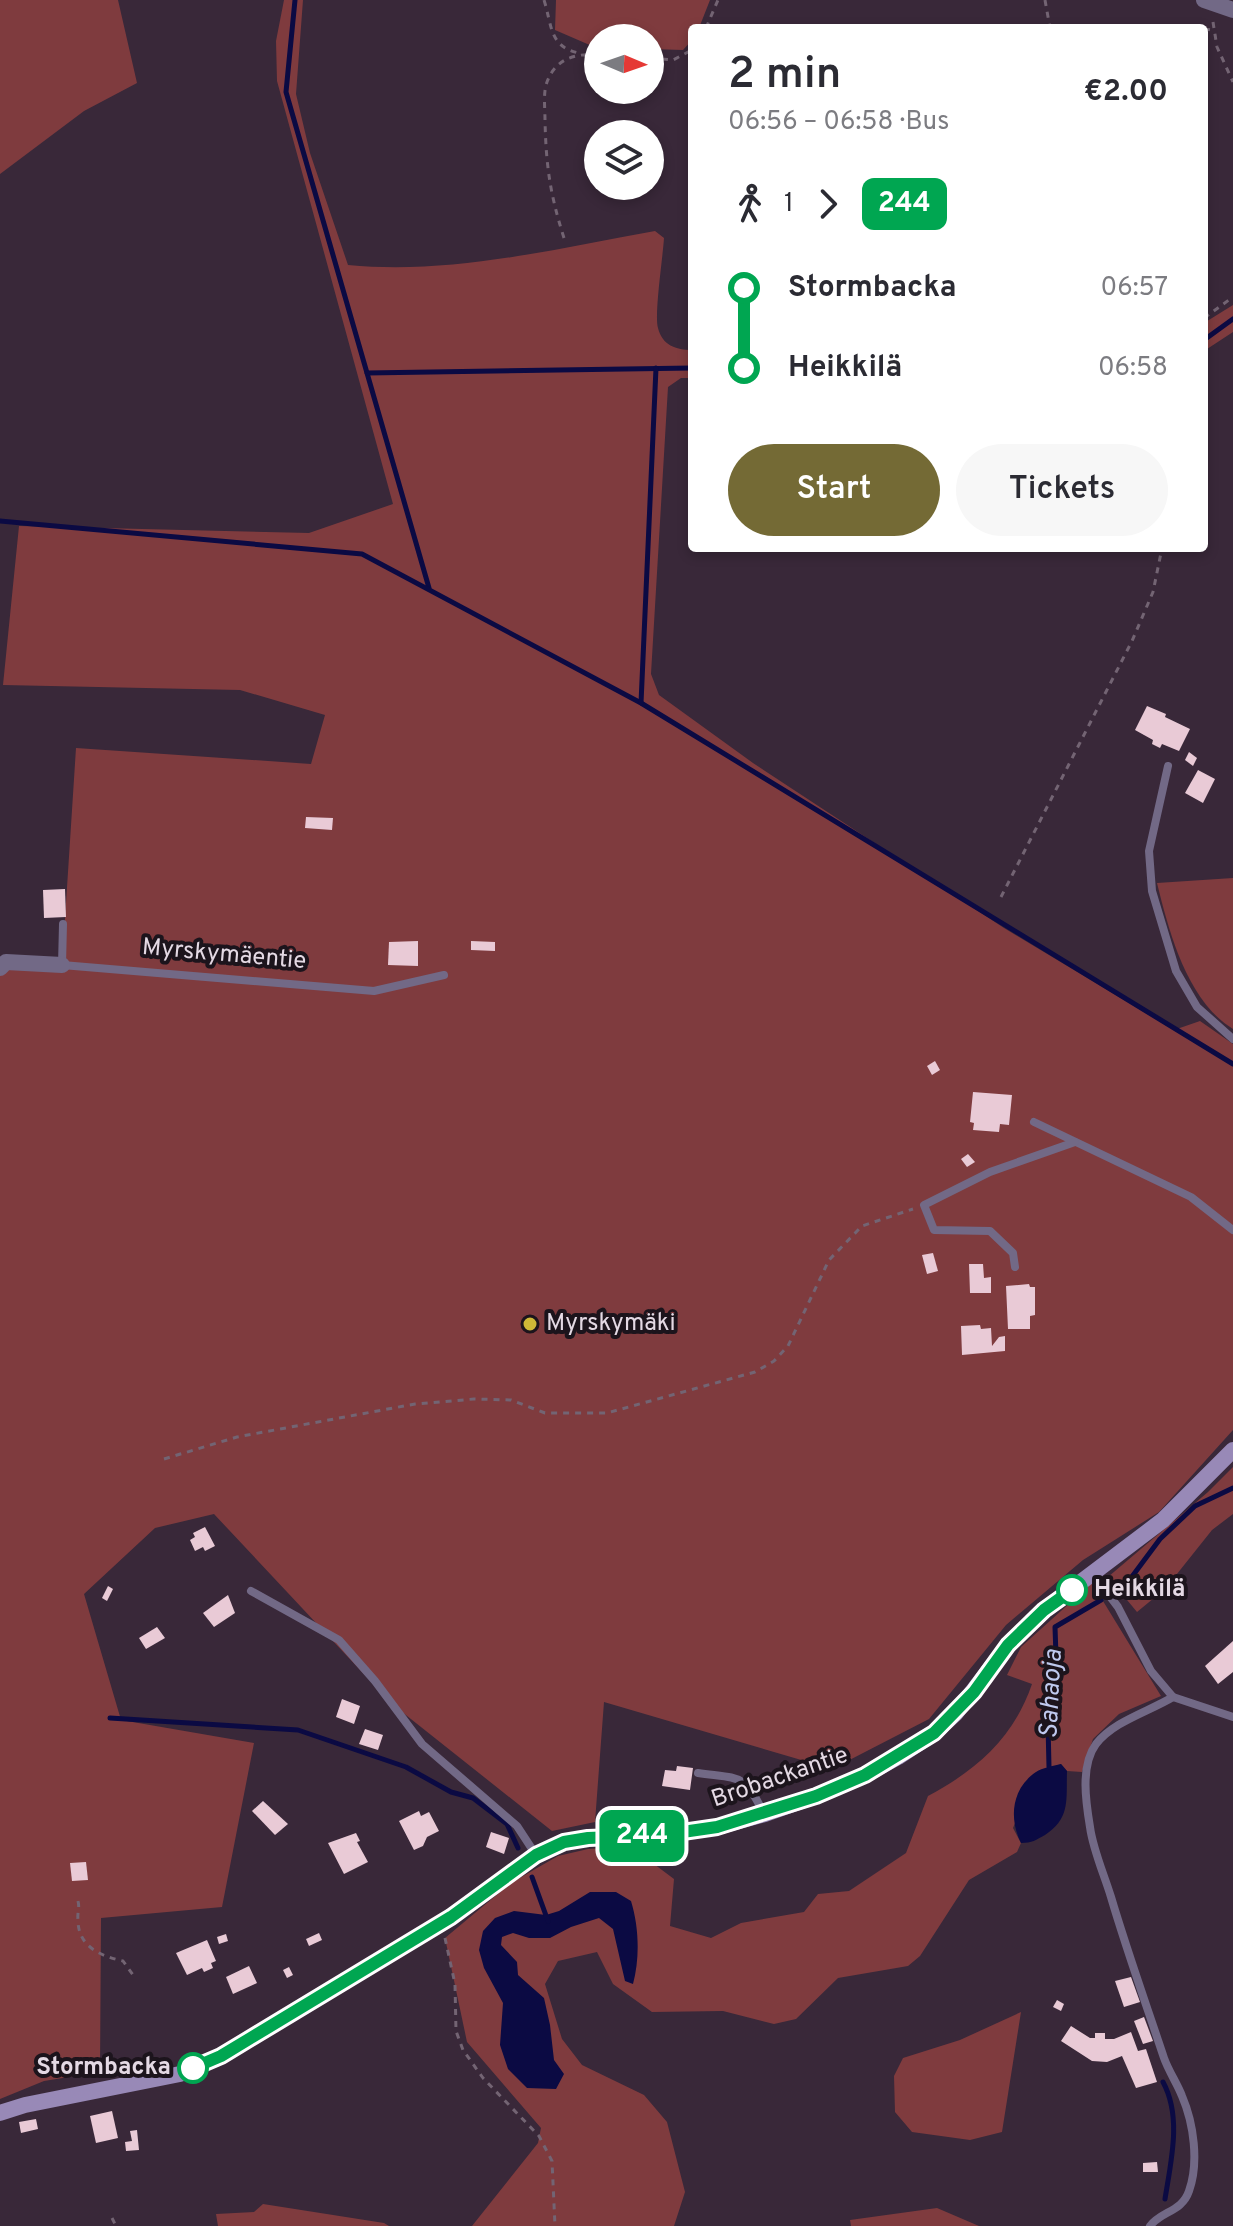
<!DOCTYPE html>
<meta charset="utf-8">
<style>
body{margin:0;font-family:Overpass,sans-serif;background:#f7f7f7;color:#2b2b33;height:100vh;display:flex;flex-direction:column;font-size:30px;white-space:nowrap}
*{box-sizing:border-box;margin:0}
p{font-size:26px;color:#7c7c81}
.icon{flex:none;width:44px;height:44px;fill:none;stroke:currentColor;stroke-width:2;stroke-linecap:round;stroke-linejoin:round}
.map{position:relative;flex:1;overflow:hidden}
.details{position:absolute;left:688px;top:24px;width:520px;height:528px;display:flex;flex-direction:column;background:#fff;border-radius:8px;box-shadow:0 4px 12px #0003}
.details>*{flex:none}
.badge{padding:0 16px;border-radius:12px;font-size:28px;line-height:52px}
.needle{width:52px;rotate:92deg}
.buttons{position:absolute;left:584px;top:24px;display:grid;gap:16px}
.buttons a{display:grid;place-items:center;width:80px;height:80px;border-radius:50%;background:#fff;box-shadow:0 4px 12px #0003;font-size:40px}
.map>.badge{position:absolute;translate:-50% -50%;box-shadow:0 0 0 4px #fff}
.legs{display:flex;align-items:center;gap:12px;height:88px;padding:0 40px;font-size:26px}
.legs p{margin-inline-start:auto}
.head{display:flex;align-items:center;justify-content:space-between;height:136px;padding:0 40px}
h1{font-size:44px;font-weight:600;line-height:60px}
.primary-button{display:flex;gap:16px;margin-top:auto;padding:16px 40px}
.primary-button a{flex:1;height:92px;border-radius:48px;background:#746a35;color:#fff;font-size:32px;font-weight:600;line-height:92px;text-align:center}
.primary-button a+a{background:#f7f7f7;color:#2b2b33}
ul{padding:0 40px;list-style:none}
li{display:flex;align-items:center;gap:28px;height:80px;font-size:30px}
li i{display:grid;place-items:center;width:12px;height:100%;margin:0 10px;background:currentColor}
li i::after{content:'';width:20px;height:20px;margin:-10px;border:6px solid;border-radius:50%;background:#fff}
li p{margin-inline-start:auto}
li:first-child i{background:linear-gradient(#0000 50%,currentColor 0)}
li:last-child i{background:linear-gradient(currentColor 50%,#0000 0)}
.map>svg:first-child{display:block}
</style>
<div class="map">
<svg width="1233" height="2226" viewBox="0 0 1233 2226">
<rect width="100%" height="100%" fill="#392839"/>
<g fill="#7f3b3e">
<polygon points="0,0 118,0 137,83 84,111 0,174"/>
<path d="M284,0H303L296,94L310,153L348,265C451,275 554,249 655,231L664,238C663,256 654,315 658,328C662,345 676,350 692,350V378H681L668,387L651,674L659,695L753,763L1004,928L1174,1030L1200,1021L1233,1044V1430L1159,1512L1083,1560L1006,1625L929,1719L832,1769L604,1702L595,1822L552,1831L392,1704L214,1514L155,1528L84,1594L121,1720L254,1743L222,1907L101,1918L100,2072L44,2081L0,2099V968L62,965L76,748L311,764L325,715L240,690L3,685L19,526L309,533L393,504L277,81L276,41Z"/>
<polygon points="556,0 710,0 699,28 692,28 692,40 683,50 650,49 650,38 598,38 598,46 592,46 555,30"/>
<polygon points="1233,305 1233,332 1204,351 1204,323"/>
<path d="M1233,878V1029C1187,1001 1169,932 1157,883Z"/>
<polygon points="1233,1467 1233,1514 1212,1530 1165,1589 1137,1612 1108,1577 1208,1492"/>
<path d="M1092,1583L1161,1696L1119,1714L1093,1739L1082,1772L1067,1771L1061,1764L1035,1773L1013,1828L1021,1843L1017,1852L969,1880L920,1956L908,1966L838,1978L796,2019L774,2024L723,2011L652,2012L613,1984L597,1952L558,1961L545,1984L562,2039L582,2065L644,2095L667,2122L685,2192L674,2226H472L538,2143L541,2128L467,2042L445,1938L511,1883L558,1856L588,1849L630,1846L674,1879L670,1926L711,1938L741,1923L804,1912L818,1894L849,1891L906,1853L928,1796C977,1770 1014,1737 1032,1684L1007,1675L1021,1647Z"/>
<polygon points="1021,2012 1002,2132 970,2140 912,2132 895,2112 894,2076 903,2058 960,2040"/>
<polygon points="263,2204 384,2223 389,2226 218,2226 216,2214 254,2212"/>
<polygon points="937,2208 979,2226 851,2226 850,2220"/>
</g>
<g fill="#0b0a43">
<path d="M1061,1764L1067,1771C1066,1799 1071,1818 1045,1835C1036,1840 1032,1843 1021,1843C1009,1819 1011,1789 1036,1772C1042,1768 1053,1766 1061,1764Z"/>
<path d="M590,1892H616L631,1901C639,1927 640,1958 633,1984L625,1981L613,1929L599,1918L571,1927L550,1938H529L513,1933L502,1937L501,1945L517,1962L518,1975L544,1998L550,2025L554,2060L564,2074L556,2089L527,2088L508,2069L500,2045L503,2003L484,1968L479,1950L483,1931L495,1918L514,1911L546,1915L559,1911Z"/>
</g>
<g fill="none" stroke-linecap="round" stroke-linejoin="round">
<g stroke="#0b0a43" stroke-width="5">
<polyline points="295,0 286,92 429,588"/>
<polyline points="1204,340 1233,319"/>
<polyline points="367,373 692,368"/>
<polyline points="0,521 362,554 641,703 1233,1064"/>
<polyline points="641,703 656,368"/>
<polyline points="1122,1590 1160,1539 1195,1506 1233,1488"/>
<polyline points="110,1718 298,1730 406,1767 451,1792 473,1798 507,1824 518,1848"/>
<polyline points="1049,1767 1048,1724 1057,1686 1055,1627 1101,1600"/>
<polyline points="532,1877 548,1921"/>
<path d="M1163,2082C1182,2117 1171,2161 1165,2199"/>
</g>
</g>
<g fill="#e9cad6">
<polygon points="1147,706 1166,714 1165,717 1190,729 1179,751 1162,744 1160,748 1152,744 1153,740 1135,730"/>
<polygon points="1189,752 1197,758 1193,766 1185,760"/>
<polygon points="1198,770 1215,779 1203,803 1185,793"/>
<polygon points="306,817 333,818 332,830 305,828"/>
<polygon points="65,889 66,917 44,918 43,890"/>
<polygon points="418,941 418,966 388,965 389,942"/>
<polygon points="471,941 495,942 495,951 471,950"/>
<polygon points="935,1061 940,1070 932,1075 927,1066"/>
<polygon points="973,1092 1012,1095 1009,1125 1000,1124 999,1132 973,1130 974,1123 970,1122"/>
<polygon points="968,1154 975,1162 967,1167 961,1159"/>
<polygon points="933,1253 938,1271 927,1274 922,1255"/>
<polygon points="969,1264 983,1264 984,1278 991,1277 991,1293 970,1293"/>
<polygon points="1029,1284 1030,1287 1035,1287 1035,1315 1030,1316 1030,1329 1008,1329 1006,1286"/>
<polygon points="980,1325 981,1329 991,1328 992,1346 999,1337 1005,1336 1005,1351 962,1355 961,1326"/>
<polygon points="205,1527 215,1546 205,1551 203,1547 195,1551 190,1540 195,1537 193,1533"/>
<polygon points="108,1586 113,1589 107,1601 102,1598"/>
<polygon points="228,1595 235,1613 214,1627 203,1613"/>
<polygon points="157,1627 165,1638 146,1649 139,1638"/>
<polygon points="1233,1641 1233,1672 1218,1684 1205,1666"/>
<polygon points="342,1699 360,1706 354,1724 336,1717"/>
<polygon points="365,1729 383,1735 378,1750 359,1744"/>
<polygon points="677,1766 693,1768 690,1790 662,1786 665,1770 676,1771"/>
<polygon points="263,1801 288,1824 275,1835 252,1811"/>
<polygon points="419,1811 421,1816 429,1812 439,1831 427,1837 423,1846 414,1850 399,1821"/>
<polygon points="491,1832 509,1838 504,1854 486,1847"/>
<polygon points="356,1833 360,1841 357,1842 368,1862 344,1874 328,1843"/>
<polygon points="86,1862 88,1880 72,1881 70,1863"/>
<polygon points="319,1933 322,1940 309,1946 306,1939"/>
<polygon points="226,1934 228,1941 219,1944 217,1937"/>
<polygon points="207,1940 216,1961 211,1963 213,1968 204,1972 202,1968 187,1975 176,1953"/>
<polygon points="249,1966 257,1983 233,1994 226,1977"/>
<polygon points="289,1967 293,1975 287,1978 283,1970"/>
<polygon points="1131,1977 1140,2002 1124,2007 1115,1981"/>
<polygon points="1057,2000 1064,2004 1061,2011 1053,2007"/>
<polygon points="1144,2017 1153,2041 1143,2044 1134,2021"/>
<polygon points="1071,2026 1090,2038 1095,2038 1095,2033 1105,2033 1105,2039 1114,2039 1131,2032 1138,2051 1146,2049 1157,2082 1136,2088 1122,2056 1107,2062 1092,2061 1061,2041"/>
<polygon points="112,2111 118,2138 96,2143 90,2116"/>
<polygon points="36,2119 38,2129 21,2133 19,2122"/>
<polygon points="137,2130 139,2150 126,2151 125,2142 132,2141 130,2131"/>
<polygon points="1157,2162 1158,2172 1143,2172 1143,2163"/>
</g>
<g fill="none" stroke-linecap="round" stroke-linejoin="round">
<g stroke="#736473" stroke-width="3" stroke-dasharray="6 6" stroke-linecap="butt">
<path d="M544,0C552,25 549,47 579,53"/>
<polyline points="1045,0 1050,28"/>
<polyline points="1213,22 1217,47 1233,82"/>
<polyline points="706,28 718,0"/>
<polyline points="1204,29 1212,30"/>
<polyline points="650,58 673,60 692,50"/>
<path d="M564,238C550,194 546,166 545,120C545,109 543,92 547,82C556,58 576,53 598,55"/>
<polyline points="1204,318 1233,297"/>
<polyline points="1001,897 1132,641 1153,592 1162,548"/>
<polyline points="164,1459 237,1437 415,1404 474,1399 511,1400 545,1413 607,1413 755,1372 774,1361 788,1346 829,1260 862,1226 913,1209"/>
<path d="M78,1901C80,1909 77,1912 78,1920C78,1947 101,1956 123,1961L133,1975"/>
<polyline points="445,1938 455,1984 456,2031 463,2050 483,2078 539,2136 552,2161 555,2226"/>
<polyline points="112,2218 116,2226"/>
</g>
<g stroke="#726986" stroke-width="8">
<polyline points="1168,766 1149,851 1152,891 1176,971 1197,1007 1233,1039"/>
<polyline points="63,924 62,965 374,991 444,975"/>
<polyline points="1034,1122 1191,1197 1233,1230"/>
<polyline points="1015,1267 1013,1253 990,1231 934,1230 924,1205 990,1172 1075,1142"/>
<polyline points="1093,1574 1118,1607 1151,1671 1173,1697 1233,1717"/>
<polyline points="251,1591 339,1640 375,1681 422,1744 517,1826 536,1855"/>
<path d="M698,1773C741,1779 744,1773 764,1814"/>
<path d="M1150,2226C1161,2211 1182,2212 1189,2191C1199,2163 1194,2124 1182,2096C1177,2083 1169,2072 1164,2058C1146,2004 1127,1951 1111,1897C1104,1874 1093,1850 1090,1827C1086,1803 1080,1766 1096,1744C1114,1721 1148,1712 1173,1697"/>
</g>
<g stroke="#726986" stroke-width="16">
<polyline points="1204,0 1233,10"/>
<polyline points="0,968 6,962 62,965"/>
</g>
<polyline stroke="#9889b7" stroke-width="16" points="0,2113 25,2105 180,2074 221,2056 451,1917 536,1855 564,1842 588,1838 662,1835 717,1827 765,1814 816,1796 865,1775 898,1757 934,1733 956,1713 1008,1645 1044,1610 1163,1520 1233,1450"/>
</g>
<g fill="none" stroke-linecap="round" stroke-linejoin="round">
<g stroke="#fff" stroke-width="18">
<polyline id="line-1" points="193,2068 221,2056 451,1917 536,1855 564,1842 588,1838 662,1835 717,1827 816,1796 865,1775 934,1733 974,1692 1008,1645 1044,1610 1072,1590"/>
</g>
<use href="#line-1" stroke="#00a651" stroke-width="12"/>
</g>
<circle fill="#ceb837" stroke="#1c141c" stroke-width="3" cx="530" cy="1324" r="8"/>
<g fill="#fff" stroke="#00a651" stroke-width="4">
<circle cx="1072" cy="1590" r="14"/>
<circle cx="193" cy="2068" r="14"/>
</g>
<g text-anchor="middle" dominant-baseline="central" stroke-width="8" stroke-linejoin="round" paint-order="stroke">
<g font-size="24" fill="#e4d9e4" stroke="#1c141c">
<text transform="translate(224 955) rotate(5)">Myrskymäentie</text>
<text transform="translate(780 1778) rotate(-19)">Brobackantie</text>
</g>
<g font-size="24" fill="#e4d9e4" stroke="#1c141c" text-anchor="start">
<text x="546" y="1324">Myrskymäki</text>
</g>
<g font-size="24" font-weight="bold" fill="#e4d9e4" stroke="#1c141c" text-anchor="start">
<text x="1094" y="1590">Heikkilä</text>
<text x="171" y="2068" text-anchor="end">Stormbacka</text>
</g>
<g font-size="26" font-style="italic" fill="#bfc9ee" stroke="#1c141c">
<text transform="translate(1052 1694) rotate(-87)">Sahaoja</text>
</g>
</g>
</svg>
<div class="buttons">
<a><svg class="needle" viewBox="-14 -14 28 28"><path d="M0-13l5 13h-10z" fill="#e53935"/><path d="M0 13l5-13h-10z" fill="#7c7c81"/></svg></a>
<a><svg class="icon" aria-label="layers" viewBox="0 0 24 24"><path d="M12 4l9 5-9 5-9-5zM3 14l9 5 9-5"/></svg></a>
</div>
<b class="badge" style="left:642px;top:1836px;background:#00a651;color:#fff">244</b>
<section class="details">
<div class="head"><div><h1>2 min</h1><p>06:56 – 06:58 · Bus</p></div><b>€2.00</b></div>
<div class="legs"><svg class="icon" aria-label="walk" viewBox="0 0 24 24"><circle cx="13" cy="4" r="2"/><path d="M13 8l-2 6 4 7M11 14l-3 7M7 12l3-4h3l4 4"/></svg>1<svg class="icon" aria-label="forward" viewBox="0 0 24 24"><path d="M9 5l7 7-7 7"/></svg><b class="badge" style="background:#00a651;color:#fff">244</b></div>
<ul>
<li><i style="color:#00a651"></i><b>Stormbacka</b><p>06:57</p></li>
<li><i style="color:#00a651"></i><b>Heikkilä</b><p>06:58</p></li>
</ul>
<div class="primary-button"><a>Start</a><a>Tickets</a></div>
</section>
</div>
